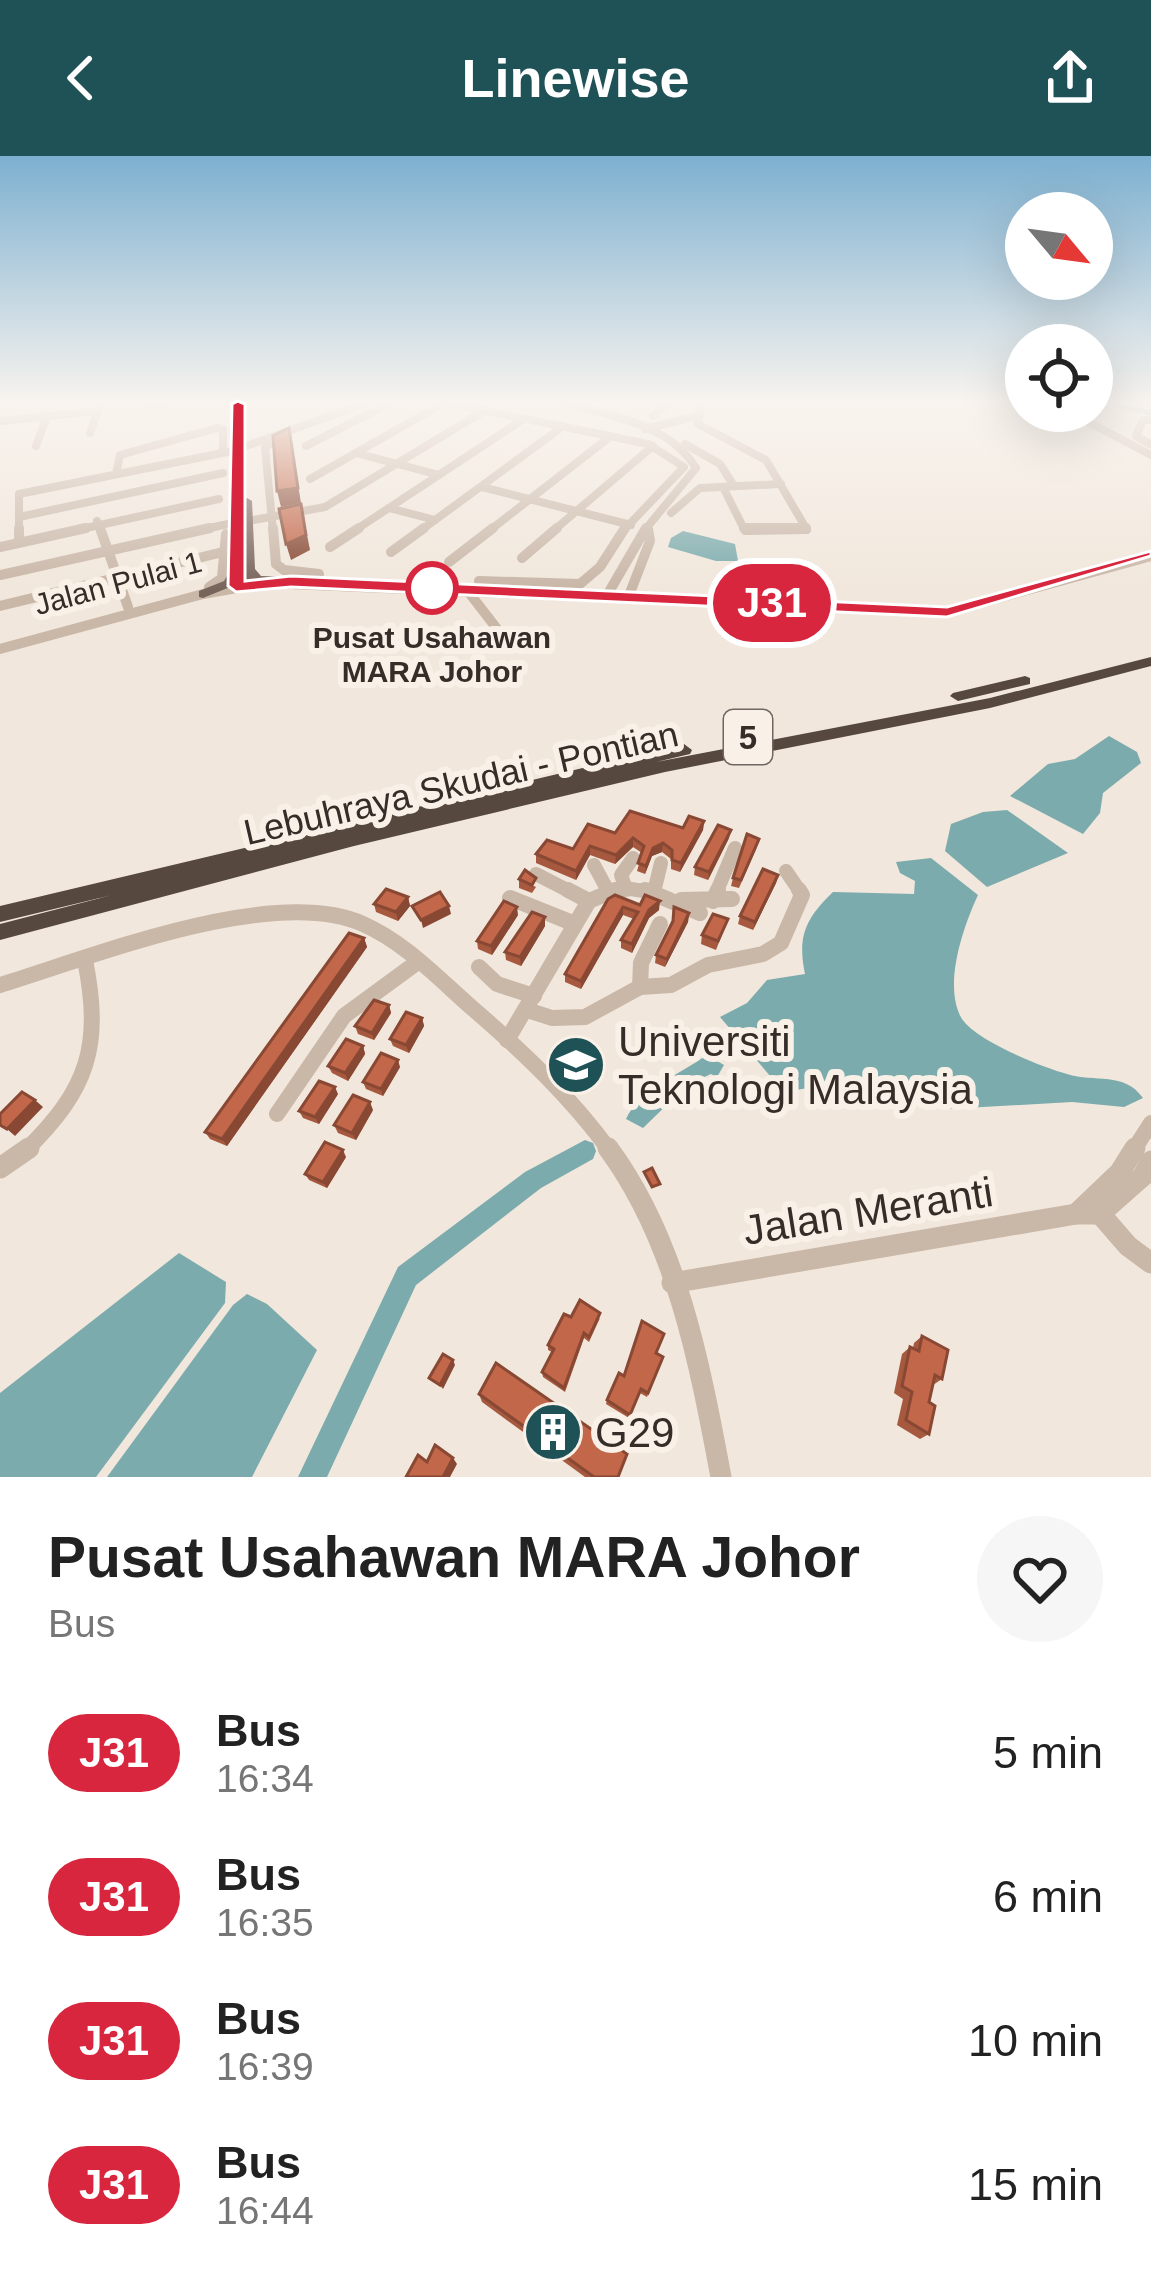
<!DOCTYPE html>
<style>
body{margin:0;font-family:Arial,sans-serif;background:#f6f6f6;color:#222;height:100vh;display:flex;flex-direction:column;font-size:45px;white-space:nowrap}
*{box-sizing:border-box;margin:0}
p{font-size:39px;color:#767676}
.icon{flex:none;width:66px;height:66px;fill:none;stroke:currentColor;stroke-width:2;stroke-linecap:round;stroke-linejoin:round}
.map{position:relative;height:1321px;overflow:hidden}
.side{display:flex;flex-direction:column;background:#fff;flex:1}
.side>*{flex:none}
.badge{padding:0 24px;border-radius:39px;font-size:42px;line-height:78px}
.needle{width:78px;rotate:119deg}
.tools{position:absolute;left:1005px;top:36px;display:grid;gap:24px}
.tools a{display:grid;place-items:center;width:108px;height:108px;border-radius:50%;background:#fff;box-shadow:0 12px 48px #0002;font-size:60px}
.map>.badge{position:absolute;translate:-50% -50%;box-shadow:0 0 0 6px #fff}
.round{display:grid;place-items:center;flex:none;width:126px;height:126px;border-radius:63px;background:#f6f6f6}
.head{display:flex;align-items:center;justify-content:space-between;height:204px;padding:0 48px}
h1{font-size:57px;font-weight:800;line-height:90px}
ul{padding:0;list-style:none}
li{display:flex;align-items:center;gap:36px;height:144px;padding:0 48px}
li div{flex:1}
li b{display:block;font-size:45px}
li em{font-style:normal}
li .badge{min-width:132px;font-weight:700;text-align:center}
header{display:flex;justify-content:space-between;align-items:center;height:156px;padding:0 48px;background:#1f5256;color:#fff;font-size:54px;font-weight:800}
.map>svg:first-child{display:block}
</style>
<header><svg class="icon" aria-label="back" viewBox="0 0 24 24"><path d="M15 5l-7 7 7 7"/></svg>Linewise<svg class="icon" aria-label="share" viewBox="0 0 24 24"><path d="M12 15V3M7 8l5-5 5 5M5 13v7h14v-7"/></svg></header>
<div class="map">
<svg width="1151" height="1321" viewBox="0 0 1151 1321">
<rect width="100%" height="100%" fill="#f1e7dc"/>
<g fill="#7cabad">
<polygon points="683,375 735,388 738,405 716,405 668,391 671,382"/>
<polygon points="1109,580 1137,596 1141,607 1103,637 1100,657 1083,678 1010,640 1048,608 1075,603"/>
<polygon points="1007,654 1068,697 987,731 945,695 951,668 983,656"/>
<path d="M931,702L978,739C964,769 942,830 962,863C977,885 1041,911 1067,918C1095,927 1124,915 1143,942L1124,951L1072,946L947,953L828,929L789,935L776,927L720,861L747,847L767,824L805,818C797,780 806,762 833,736L914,738L915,725L900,717L896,706Z"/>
<path d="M707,899L724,909L717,921L711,918L693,926L697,929L674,942L643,972L626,963C639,934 682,917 707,899Z"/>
<polygon points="179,1097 226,1126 225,1147 96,1321 0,1321 0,1237"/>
<polygon points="247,1138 267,1148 317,1194 252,1321 107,1321 233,1149"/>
</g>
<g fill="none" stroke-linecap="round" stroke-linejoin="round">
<g fill="#7cabad" fill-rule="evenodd">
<polygon points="1106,248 1124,248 1151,254 1151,260"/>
<polygon points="585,984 593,987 596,995 593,1003 541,1032 416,1129 327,1321 298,1321 398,1111 525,1016"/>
</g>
<g stroke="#c9b7a8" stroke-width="8">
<polyline points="453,248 648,288 684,311 623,375"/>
<path d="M567,248C612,259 670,269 696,312L644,375"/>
<polyline points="700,248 698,268 766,304 807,374 745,375 723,331"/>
<polyline points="147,250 168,248"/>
<polyline points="1068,255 1151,299"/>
<polyline points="653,260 668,248"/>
<polyline points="0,265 98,255"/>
<polyline points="645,273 700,259"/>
<polyline points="90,277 100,248"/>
<polyline points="685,288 720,308 734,330"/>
<polyline points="1150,288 1136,280 1143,264 1151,264"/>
<polyline points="36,290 47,260"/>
<polyline points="246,290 363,248"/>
<polyline points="306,290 388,248"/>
<polyline points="356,297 439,319"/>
<polyline points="116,318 120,299 217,272 223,273 223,296"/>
<polyline points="310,323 442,248"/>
<polyline points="482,331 631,369"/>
<polyline points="389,352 435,364"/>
<polyline points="671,357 700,332 781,328"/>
<polyline points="19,361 223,317"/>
<polyline points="97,365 101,375"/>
<polyline points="248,365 325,351 484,255"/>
<polyline points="19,375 19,338 237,294"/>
<polyline points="72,375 219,343"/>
<polyline points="196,375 237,366"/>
<polyline points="273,375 265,291 287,279"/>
<polyline points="354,375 522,264"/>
<polyline points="420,375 562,271"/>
<polyline points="489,375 611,280"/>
<polyline points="553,375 653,290"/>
</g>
<g stroke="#c9b7a8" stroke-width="10">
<polyline points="19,372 19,387"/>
<polyline points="100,372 128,451"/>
<polyline points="273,372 276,408 284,414 319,418"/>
<polyline points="744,372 806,372"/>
<polyline points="0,391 86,372"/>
<polyline points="330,391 359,372"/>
<polyline points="391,396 424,372"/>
<polyline points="522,402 557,372"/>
<polyline points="449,406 493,372"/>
<polyline points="0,419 210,372"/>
<polyline points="479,425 580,428 600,411 625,372"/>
<polyline points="209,431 222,422 226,378"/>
<polyline points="467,434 501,478"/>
<polyline points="606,441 646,372"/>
<polyline points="628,442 650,385 648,373"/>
<polyline points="0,450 223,396"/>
<polyline points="0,493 203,438 266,427 947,456 1151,400"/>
</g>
<g stroke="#c9b7a8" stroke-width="14">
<polyline points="594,709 607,733"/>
<polyline points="786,715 801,737"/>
<polyline points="536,718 573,737"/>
<polyline points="625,730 621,719 633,702"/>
<polyline points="654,736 661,707"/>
<polyline points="605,737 631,733 656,737"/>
<polyline points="716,737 735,692"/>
</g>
<g stroke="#c9b7a8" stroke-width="16">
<polyline points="568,734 589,745"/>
<polyline points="645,734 700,757"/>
<polyline points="510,742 575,768"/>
<polyline points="681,744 732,743"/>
<polyline points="713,745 718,734"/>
<polyline points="479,811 497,828 534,840"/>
<path d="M0,829C92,801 273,728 363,768C404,786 437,821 471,851C522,895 570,940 610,995"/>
<polyline points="640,831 641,807 660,768"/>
<polyline points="527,854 552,862 585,861 640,831 671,829 708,809 763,798 781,787 802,739 799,734"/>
<polyline points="507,884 589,745 615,734"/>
<polyline points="277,958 344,860 419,805"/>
<path d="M25,995C89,933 102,889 85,804"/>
<polyline points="1133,995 1151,967"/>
</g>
<g stroke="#c9b7a8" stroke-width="21">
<path d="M608,992C677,1085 700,1209 721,1321"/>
<polyline points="0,1012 29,992"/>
<polyline points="1095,1052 1128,1090 1151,1107"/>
<polyline points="1076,1058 1120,1016 1135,992"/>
<polyline points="672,1127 1076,1058 1100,1058 1143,1020 1151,1005"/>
</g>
<polygon fill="#77645a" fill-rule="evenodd" points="234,248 242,248 242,344 247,342 252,345 255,413 261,420 291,421 297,425 291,429 255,427 253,431 245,431 242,374 242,430 236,434 230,431 203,442 199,441 199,435 224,425 230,415"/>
<g fill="#56473f" fill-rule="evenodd">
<polygon points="1151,501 1151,510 990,552 665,616 354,690 0,784 0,768 112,739 0,766 0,750 684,588 692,594 690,598 656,606 990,542"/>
<polygon points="1025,520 1030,522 1030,528 958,545 950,540 953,537"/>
</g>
</g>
<g fill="#a7593f">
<polygon points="704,665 703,674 680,716 671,713 671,703 662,696 652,700 645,718 637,715 642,697 633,691 615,708 590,699 576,724 536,707 536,698 573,693 615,677 683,672"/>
<polygon points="729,682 708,724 694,719 695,711"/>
<polygon points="757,691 739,732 731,730 733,722"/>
<polygon points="778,719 776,727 753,774 738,768 740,760"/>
<polygon points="519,723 536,731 532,737 519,732"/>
<polygon points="408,741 410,750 398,765 376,756 374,748"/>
<polygon points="608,743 659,754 649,762 632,797 621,792 621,784 634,763 623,759 581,833 565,826 565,818"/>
<polygon points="689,757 688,766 665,811 655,807 656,799 672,766"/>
<polygon points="518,759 492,799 478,793 477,785"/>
<polygon points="545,761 545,770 521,810 506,804 505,796"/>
<polygon points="728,763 716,794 701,788 702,779"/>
<polygon points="364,782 367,791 227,990 210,983 205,976"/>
<polygon points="389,849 391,857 374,884 358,878 355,870"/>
<polygon points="422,862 424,870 409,897 393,890 390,883"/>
<polygon points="363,890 365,898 348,925 332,917 328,910"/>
<polygon points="400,911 383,940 366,933 363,926"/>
<polygon points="338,938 319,968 303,962 299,955"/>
<polygon points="373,954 356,984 338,977 334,969"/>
<polygon points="346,1001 327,1032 309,1024 305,1018"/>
<polygon points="600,1162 589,1186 584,1182 565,1236 543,1221 542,1216 552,1196 548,1194 548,1189"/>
<polygon points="922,1180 942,1223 933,1229 929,1246 929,1278 920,1283 897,1269 903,1243 894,1237 902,1198 910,1191 913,1192 914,1187"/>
<polygon points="657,1197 663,1201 647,1241 640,1237 629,1262 606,1248 607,1244 624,1220"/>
<polygon points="479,1238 619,1321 585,1321 482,1246"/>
</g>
<g fill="#884833">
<polygon points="289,272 301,347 281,351 277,335"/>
<polygon points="301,348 310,394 291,404 286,388"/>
<polygon points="704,665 703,674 680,716 681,707"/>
<polygon points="731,674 729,682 708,724 709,716"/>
<polygon points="633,682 633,691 615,708 616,699"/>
<polygon points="663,687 662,696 652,700 645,718 646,710 653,692"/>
<polygon points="590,690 590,699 576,724 576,715"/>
<polygon points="778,719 776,727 753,774 755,766"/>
<polygon points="408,741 410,750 398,765 396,756"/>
<polygon points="660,745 659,754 649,762 632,797 632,788 649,754"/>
<polygon points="449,750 451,758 423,772 421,764"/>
<polygon points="517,751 518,759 492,799 491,790"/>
<polygon points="623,751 623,759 581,833 581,825"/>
<polygon points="689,757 688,766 665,811 667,803"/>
<polygon points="545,761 545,770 521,810 520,801"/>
<polygon points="364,782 367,791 227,990 222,983"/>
<polygon points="389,849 391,857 374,884 372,877"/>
<polygon points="422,862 424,870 409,897 406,889"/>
<polygon points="363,890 365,898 348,925 345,917"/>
<polygon points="398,904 400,911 383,940 381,933"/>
<polygon points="335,931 338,938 319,968 315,961"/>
<polygon points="35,944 43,951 15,980 7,973"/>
<polygon points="370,946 373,954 356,984 352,977"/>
<polygon points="343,994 346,1001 327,1032 323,1026"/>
<polygon points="453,1204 455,1209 443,1233 440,1229"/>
<polygon points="453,1302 457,1308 450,1321 443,1321"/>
</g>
<g fill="#c26749" stroke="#884833" stroke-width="3">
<polygon points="289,272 298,332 277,335 273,280"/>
<polygon points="301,348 306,379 286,388 279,353"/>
<polygon points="630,655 683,672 689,660 704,665 681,707 672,704 672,694 663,687 653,692 646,710 638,707 644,690 633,682 616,699 590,690 576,715 536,698 547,684 573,693 588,668 615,677"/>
<polygon points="718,669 731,674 709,716 695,711"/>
<polygon points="747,678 759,683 741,724 733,722"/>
<polygon points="763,713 778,719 755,766 740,760"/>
<polygon points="525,714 536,722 532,729 519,723"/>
<polygon points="386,733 408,741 396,756 374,748"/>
<polygon points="440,736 449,750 421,764 412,750"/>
<polygon points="615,739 640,749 645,739 660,745 649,754 632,788 621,784 638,756 623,751 581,825 565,818 608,743"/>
<polygon points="504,745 517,751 491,790 477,785"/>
<polygon points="674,751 689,757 667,803 656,799 673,765"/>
<polygon points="532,756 545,761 520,801 505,796"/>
<polygon points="713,758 728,763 718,785 702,779"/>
<polygon points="349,777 364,782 222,983 205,976"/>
<polygon points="374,844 389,849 372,877 355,870"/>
<polygon points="406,856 422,862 406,889 390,883"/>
<polygon points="346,883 363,890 345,917 328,910"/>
<polygon points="381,897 398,904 381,933 363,926"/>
<polygon points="319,925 335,931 315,961 299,955"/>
<polygon points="22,936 35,944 7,973 0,969 0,958"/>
<polygon points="353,939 370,946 352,977 334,969"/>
<polygon points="325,986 343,994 323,1026 305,1018"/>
<polygon points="652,1012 660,1028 652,1031 644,1016"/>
<polygon points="580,1144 600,1157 589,1181 584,1177 564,1232 542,1216 554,1193 548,1189 564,1158 571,1161"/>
<polygon points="642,1165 664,1178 656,1197 663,1201 648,1237 641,1233 630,1259 607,1244 619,1217 624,1220"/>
<polygon points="922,1180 948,1194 942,1223 935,1219 929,1246 935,1250 929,1278 906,1264 912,1236 902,1230 910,1191 919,1195"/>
<polygon points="443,1198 453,1204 440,1229 429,1222"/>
<polygon points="496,1207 627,1298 618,1321 594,1321 479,1238"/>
<polygon points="435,1289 453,1302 443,1321 406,1321 418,1299 427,1306"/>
</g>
<linearGradient id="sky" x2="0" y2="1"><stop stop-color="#7db0d0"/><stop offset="0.57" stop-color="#f9f4ef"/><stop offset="1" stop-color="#f9f4ef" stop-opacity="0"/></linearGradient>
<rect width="1151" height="433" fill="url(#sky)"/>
<polygon fill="#d7263d" stroke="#fff" stroke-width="3" points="238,245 245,248 245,425 291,420 947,451 1151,395 1151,400 947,461 291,431 236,436 228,430 232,248"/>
<defs>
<g id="university-disc" transform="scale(3)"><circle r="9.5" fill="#1f5256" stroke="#f9f1e8"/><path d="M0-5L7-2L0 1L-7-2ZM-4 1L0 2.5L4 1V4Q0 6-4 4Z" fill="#fff"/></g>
<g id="building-disc" transform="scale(3)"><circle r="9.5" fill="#1f5256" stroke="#f9f1e8"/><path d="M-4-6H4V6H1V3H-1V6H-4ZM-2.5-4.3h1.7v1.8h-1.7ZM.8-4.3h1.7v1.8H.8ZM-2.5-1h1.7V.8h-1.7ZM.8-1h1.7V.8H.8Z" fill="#fff"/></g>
</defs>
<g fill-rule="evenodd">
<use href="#university-disc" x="576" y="909"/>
<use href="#building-disc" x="553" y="1276"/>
</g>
<circle fill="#fff" stroke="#d7263d" stroke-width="6" cx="432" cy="432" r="24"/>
<g text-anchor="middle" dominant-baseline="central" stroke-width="12" stroke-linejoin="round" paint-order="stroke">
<g font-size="30" fill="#362c28" stroke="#f9f1e8">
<text transform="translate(118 427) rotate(-15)">Jalan Pulai 1</text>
</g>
<g font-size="30" font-weight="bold" fill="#362c28" stroke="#f9f1e8">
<text x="432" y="481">Pusat Usahawan<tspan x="432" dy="34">MARA Johor</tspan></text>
</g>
<rect fill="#f9f1e8" stroke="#706762" stroke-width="3" x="724" y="554" width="48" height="54" rx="9"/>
<g font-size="33" font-weight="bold" fill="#362c28">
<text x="748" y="581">5</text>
</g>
<g font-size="36" fill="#362c28" stroke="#f9f1e8">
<text transform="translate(461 627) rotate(-13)">Lebuhraya Skudai - Pontian</text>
</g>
<g font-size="42" fill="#362c28" stroke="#f9f1e8" text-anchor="start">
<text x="618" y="885">Universiti<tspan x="618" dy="48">Teknologi Malaysia</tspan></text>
<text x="595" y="1276">G29</text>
</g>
<g font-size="42" fill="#362c28" stroke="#f9f1e8">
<text transform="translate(868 1055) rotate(-9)">Jalan Meranti</text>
</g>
</g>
</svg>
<div class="tools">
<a><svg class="needle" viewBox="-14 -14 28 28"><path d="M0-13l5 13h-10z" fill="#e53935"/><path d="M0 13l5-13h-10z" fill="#767676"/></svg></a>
<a><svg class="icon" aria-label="locate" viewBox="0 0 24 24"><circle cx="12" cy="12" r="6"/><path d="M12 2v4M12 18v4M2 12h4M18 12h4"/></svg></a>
</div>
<b class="badge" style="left:772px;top:447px;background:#d7263d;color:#fff">J31</b>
</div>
<section class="side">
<div class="head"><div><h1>Pusat Usahawan MARA Johor</h1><p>Bus</p></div><a class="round"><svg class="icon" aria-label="heart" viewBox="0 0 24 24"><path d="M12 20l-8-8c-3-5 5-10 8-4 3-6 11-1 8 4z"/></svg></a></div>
<ul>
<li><span class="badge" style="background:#d7263d;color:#fff">J31</span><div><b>Bus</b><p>16:34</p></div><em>5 min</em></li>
<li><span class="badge" style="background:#d7263d;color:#fff">J31</span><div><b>Bus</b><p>16:35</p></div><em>6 min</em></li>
<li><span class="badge" style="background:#d7263d;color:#fff">J31</span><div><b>Bus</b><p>16:39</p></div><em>10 min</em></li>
<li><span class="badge" style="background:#d7263d;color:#fff">J31</span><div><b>Bus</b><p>16:44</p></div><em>15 min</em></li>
</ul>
</section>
